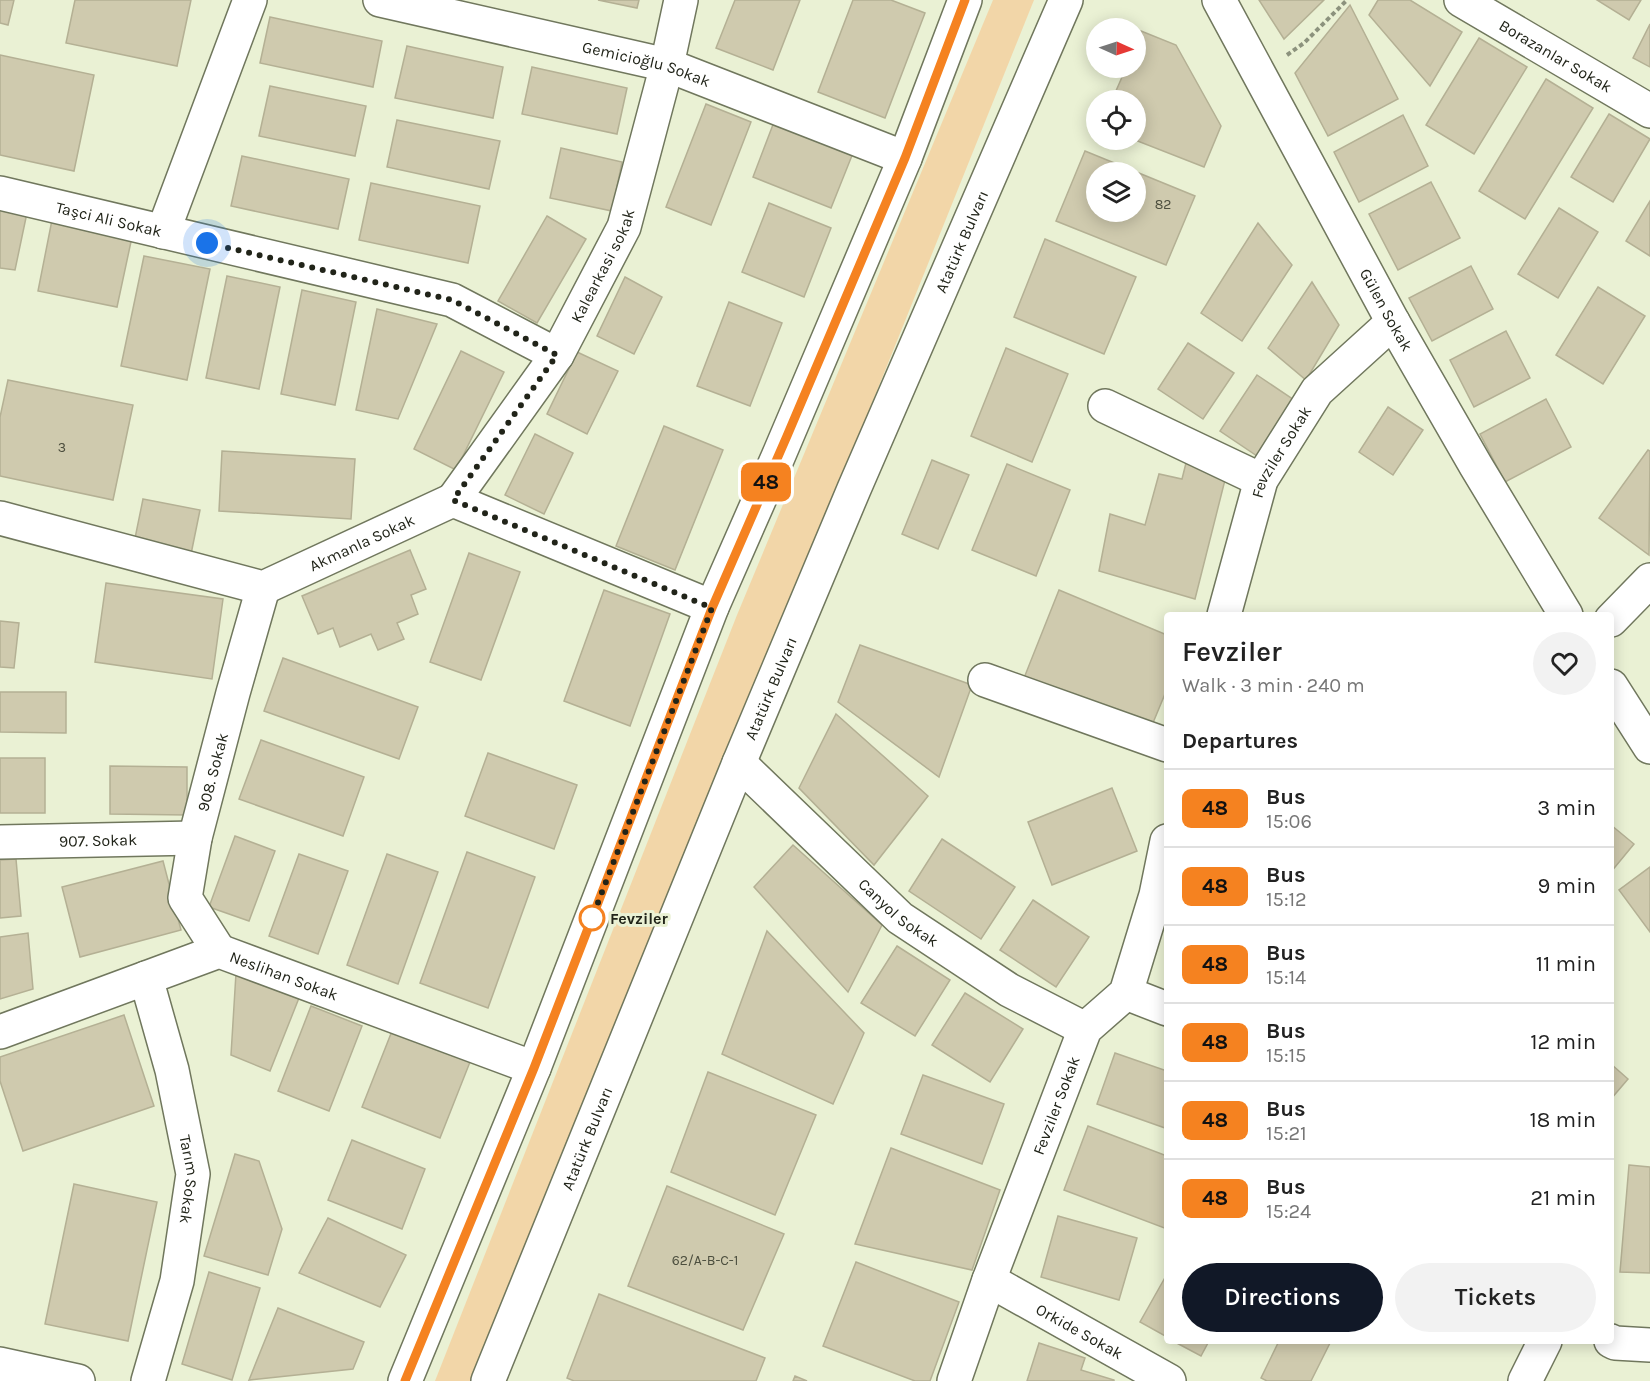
<!DOCTYPE html>
<meta charset="utf-8">
<style>
body{margin:0;font-family:Karla,sans-serif;background:#f2f2f2;color:#222;height:100vh;display:flex;flex-direction:column;font-size:22px;white-space:nowrap}
*{box-sizing:border-box;margin:0}
p{font-size:20px;color:#767676}
.icon{flex:none;width:33px;height:33px;fill:none;stroke:currentColor;stroke-width:2;stroke-linecap:round;stroke-linejoin:round}
.map{position:relative;flex:1;overflow:hidden}
.panel{position:absolute;left:1164px;top:612px;width:450px;height:732px;display:flex;flex-direction:column;background:#fff;border-radius:6px;box-shadow:0 3px 15px #0003}
.panel>*{flex:none}
.badge{padding:0 12px;border-radius:9px;font-size:21px;line-height:39px}
.needle{width:39px;rotate:93deg}
.controls{position:absolute;left:1086px;top:18px;display:grid;gap:12px}
.controls a{display:grid;place-items:center;width:60px;height:60px;border-radius:50%;background:#fff;box-shadow:0 3px 15px #0003;font-size:30px}
.you{position:absolute;width:30px;height:30px;margin:-15px;border:4px solid #fff;border-radius:50%;background:#1a73e8;box-shadow:0 0 0 9px #1a73e833}
.map>.badge{position:absolute;translate:-50% -50%;box-shadow:0 0 0 3px #fff}
h2{padding:0 18px;font-size:22px;line-height:54px}
.round{display:grid;place-items:center;flex:none;width:63px;height:63px;border-radius:32px;background:#f2f2f2}
.headline{display:flex;align-items:center;justify-content:space-between;height:102px;padding:0 18px}
h1{font-size:28px;font-weight:600;line-height:45px}
.cta{display:flex;gap:12px;margin-top:auto;padding:12px 18px}
.cta a{flex:1;height:69px;border-radius:36px;background:#111827;color:#fff;font-size:24px;font-weight:600;line-height:69px;text-align:center}
.cta a+a{background:#f2f2f2;color:#222}
ul{padding:0;list-style:none}
li{display:flex;align-items:center;gap:18px;height:78px;padding:0 18px;border-top:2px solid #e0e0e0}
li div{flex:1}
li b{display:block;font-size:22px}
li em{font-style:normal}
li .badge{min-width:66px;font-weight:700;text-align:center}
.map>svg:first-child{display:block}
</style>
<div class="map">
<svg width="1650" height="1381" viewBox="0 0 1650 1381">
<rect width="100%" height="100%" fill="#eaf1d4"/>
<polygon fill="#f2d6a8" points="993,0 1034,0 479,1381 435,1381 737,615"/>
<g fill="#cfcaae" stroke="#b4b094" stroke-width="1.5" fill-rule="evenodd">
<polygon points="0,0 14,0 8,25 0,23"/>
<polygon points="75,0 191,0 177,66 66,43"/>
<polygon points="598,0 639,0 637,8"/>
<polygon points="735,0 800,0 773,70 716,48"/>
<polygon points="853,0 891,0 925,13 885,118 818,92"/>
<polygon points="1259,0 1324,0 1284,39"/>
<polygon points="1378,0 1410,0 1462,32 1430,86 1369,15"/>
<polygon points="1597,0 1641,0 1629,20"/>
<polygon points="1350,5 1398,99 1328,136 1295,73"/>
<polygon points="270,17 382,41 373,87 260,63"/>
<polygon points="1650,24 1650,67 1633,58"/>
<polygon points="1141,31 1176,45 1221,126 1204,167 1135,140 1136,100 1112,100 1126,68 1136,68 1136,44"/>
<polygon points="1479,38 1527,67 1474,154 1426,125"/>
<polygon points="407,46 503,67 493,118 395,98"/>
<polygon points="0,55 94,75 74,171 0,155"/>
<polygon points="532,67 627,88 617,134 522,114"/>
<polygon points="1546,79 1593,108 1525,219 1479,191"/>
<polygon points="270,86 366,106 355,156 259,136"/>
<polygon points="706,104 751,122 711,225 666,207"/>
<polygon points="1609,114 1650,139 1613,202 1571,177"/>
<polygon points="1403,115 1428,166 1359,202 1334,152"/>
<polygon points="397,120 500,141 489,189 387,167"/>
<polygon points="774,122 853,153 831,208 753,177"/>
<polygon points="561,148 622,162 612,211 550,198"/>
<path d="M1085,151L1195,196L1166,265L1056,221ZM1096,172H1136V212H1096Z"/>
<polygon points="242,156 349,179 338,229 231,206"/>
<polygon points="1431,182 1460,238 1398,270 1369,214"/>
<polygon points="371,183 480,206 468,263 359,240"/>
<polygon points="1650,201 1650,256 1626,241"/>
<polygon points="0,202 28,208 15,270 0,268"/>
<polygon points="769,203 831,228 804,297 742,272"/>
<polygon points="1559,208 1598,232 1558,298 1518,274"/>
<polygon points="547,216 586,239 537,323 498,301"/>
<polygon points="52,220 132,237 117,307 38,291"/>
<polygon points="1258,223 1292,265 1242,341 1201,313"/>
<polygon points="1045,239 1136,277 1104,354 1014,317"/>
<polygon points="144,256 210,269 187,380 121,366"/>
<polygon points="1471,266 1493,309 1432,341 1409,298"/>
<polygon points="227,276 280,287 259,389 206,378"/>
<polygon points="625,277 662,297 634,354 597,336"/>
<polygon points="1312,282 1339,325 1306,380 1268,348"/>
<polygon points="1598,287 1645,316 1603,384 1556,355"/>
<polygon points="302,290 356,302 335,405 281,394"/>
<polygon points="729,302 782,323 750,406 697,386"/>
<polygon points="377,309 437,324 398,419 356,410"/>
<polygon points="1506,331 1530,378 1474,407 1450,360"/>
<polygon points="1188,343 1234,373 1203,419 1158,389"/>
<polygon points="1006,348 1068,374 1032,462 971,436"/>
<polygon points="461,351 504,372 456,470 414,449"/>
<polygon points="577,352 618,371 587,434 547,414"/>
<polygon points="1257,375 1300,404 1263,460 1220,431"/>
<polygon points="8,380 133,405 113,500 0,476 0,417"/>
<polygon points="1546,399 1571,447 1505,482 1480,434"/>
<polygon points="1388,407 1423,430 1393,475 1359,452"/>
<polygon points="664,426 723,450 675,570 616,546"/>
<polygon points="535,434 573,453 544,514 505,495"/>
<polygon points="1648,450 1650,451 1649,555 1599,518"/>
<polygon points="222,451 355,459 351,519 219,511"/>
<polygon points="932,460 969,475 938,549 902,534"/>
<polygon points="1186,463 1226,476 1195,599 1099,571 1110,514 1145,525 1159,474 1182,479"/>
<polygon points="1007,464 1070,490 1036,576 972,550"/>
<polygon points="143,499 200,510 190,559 133,548"/>
<polygon points="410,550 426,589 411,595 418,614 397,623 404,639 378,650 371,634 340,647 333,628 318,634 302,596"/>
<polygon points="469,553 520,572 481,680 430,662"/>
<polygon points="106,583 223,599 212,679 95,662"/>
<polygon points="604,590 670,614 630,726 564,701"/>
<polygon points="1059,590 1167,635 1167,689 1150,730 1024,678"/>
<polygon points="0,621 19,623 14,668 0,667"/>
<polygon points="860,645 972,685 939,777 838,702"/>
<polygon points="283,658 418,707 399,759 264,711"/>
<polygon points="0,692 66,692 66,733 0,732"/>
<polygon points="836,714 928,796 874,865 799,788"/>
<polygon points="261,740 364,777 343,836 239,799"/>
<polygon points="488,753 577,785 554,849 465,816"/>
<rect x="0" y="758" width="45" height="55"/>
<polygon points="110,766 187,767 187,815 110,814"/>
<polygon points="1112,788 1137,851 1052,885 1028,822"/>
<polygon points="1611,825 1634,844 1611,872"/>
<polygon points="235,836 275,851 249,921 209,907"/>
<polygon points="942,839 1015,887 981,939 909,891"/>
<polygon points="793,845 882,925 848,992 754,887"/>
<polygon points="467,852 535,877 488,1008 420,983"/>
<polygon points="299,854 348,871 318,954 269,936"/>
<polygon points="387,854 438,872 398,984 347,965"/>
<polygon points="16,859 21,916 0,918 0,860"/>
<polygon points="163,861 181,930 80,957 62,887"/>
<polygon points="1650,867 1650,932 1619,890"/>
<polygon points="1033,900 1089,937 1056,987 1000,950"/>
<polygon points="767,931 864,1033 833,1104 722,1054"/>
<polygon points="28,933 33,989 0,999 0,937"/>
<polygon points="897,946 950,980 915,1036 861,1003"/>
<polygon points="236,973 299,998 270,1071 231,1055"/>
<polygon points="965,993 1023,1029 990,1082 932,1045"/>
<polygon points="311,1006 362,1026 329,1111 278,1091"/>
<polygon points="124,1015 154,1106 23,1151 0,1081 0,1057"/>
<polygon points="392,1031 470,1062 440,1138 362,1107"/>
<polygon points="1115,1053 1167,1071 1167,1123 1165,1128 1097,1104"/>
<polygon points="1611,1064 1628,1079 1611,1099"/>
<polygon points="708,1072 816,1115 775,1215 671,1172"/>
<polygon points="923,1075 1004,1104 982,1164 901,1134"/>
<polygon points="1088,1126 1167,1156 1167,1229 1064,1190"/>
<polygon points="352,1140 425,1169 402,1229 328,1200"/>
<polygon points="891,1148 1000,1190 972,1270 855,1244"/>
<polygon points="235,1154 259,1161 282,1229 268,1275 204,1256"/>
<polygon points="1629,1165 1650,1167 1650,1273 1620,1272"/>
<polygon points="74,1184 157,1202 128,1341 45,1324"/>
<polygon points="667,1186 784,1234 743,1330 628,1286"/>
<polygon points="1058,1216 1137,1238 1119,1300 1041,1277"/>
<polygon points="328,1218 406,1255 380,1307 299,1273"/>
<polygon points="856,1262 959,1302 930,1381 915,1381 823,1346"/>
<polygon points="209,1272 260,1288 232,1380 182,1364"/>
<polygon points="1167,1274 1167,1337 1140,1322"/>
<polygon points="599,1294 765,1358 756,1381 574,1381 567,1378"/>
<polygon points="278,1308 364,1342 353,1369 249,1380"/>
<polygon points="1173,1341 1209,1341 1201,1356"/>
<polygon points="1279,1341 1331,1341 1311,1381 1267,1381 1261,1378"/>
<polygon points="1039,1343 1085,1358 1081,1370 1114,1380 1114,1381 1027,1381"/>
<polygon points="795,1376 807,1381 793,1381"/>
</g>
<g fill="none" stroke-linecap="round" stroke-linejoin="round">
<g stroke="#70775d" stroke-width="36">
<g id="minor">
<path id="s1" d="M380,0L667,65L905,158"/>
<path id="s2" d="M1219,0L1393,322L1476,466L1566,615"/>
<path id="s3" d="M1461,0L1650,111"/>
<path id="s4" d="M0,193L452,300L557,355"/>
<polyline points="163,232 250,0"/>
<polyline points="1105,406 1261,480"/>
<path id="s5" d="M453,500L557,355L624,227L667,65L681,0"/>
<path id="s6" d="M0,518L263,588L453,500L712,607"/>
<path id="s7" d="M1224,615L1261,480L1317,391L1393,322"/>
<polyline points="1611,620 1650,580"/>
<polyline points="985,680 1167,745"/>
<polyline points="1611,686 1650,747"/>
<path id="s8" d="M739,763L900,918L1009,990L1085,1029"/>
<path id="s9" d="M0,842L195,838"/>
<path id="s10" d="M219,951L185,898L195,838L233,693L263,588"/>
<path id="s11" d="M146,978L172,1070L193,1174L177,1281L148,1381"/>
<polyline points="1126,993 1167,1009"/>
<path id="s12" d="M0,1032L219,951L534,1068"/>
<path id="s13" d="M989,1280L1169,1381"/>
<polyline points="1611,1341 1615,1343 1650,1345"/>
<polyline points="0,1364 78,1381"/>
<polyline points="405,1381 534,1068 712,607 778,457 905,158 965,0"/>
<path id="s14" d="M488,1381L739,763L854,489L1066,0"/>
<path id="s15" d="M954,1381L989,1280L1085,1029L1126,993L1156,895L1167,841"/>
<polyline points="1525,1381 1545,1341"/>
</g>
</g>
<polyline stroke="#8c927d" stroke-width="4" stroke-dasharray="4.5 3" stroke-linecap="butt" points="1287,55 1304,43 1347,0"/>
<use href="#minor" stroke="#fff" stroke-width="33"/>
</g>
<g fill="none" stroke-linecap="round" stroke-linejoin="round">
<g stroke="#fff" stroke-width="14">
<polyline id="line" points="405,1381 534,1068 712,608 787,436 905,158 965,0"/>
</g>
<use href="#line" stroke="#f58220" stroke-width="9"/>
<polyline stroke="#212419" stroke-width="6" stroke-dasharray="0 10.8" points="207,243 452,300 557,355 453,500 712,608 592,918"/>
</g>
<circle fill="#fff" stroke="#f58220" stroke-width="3" cx="592" cy="918" r="12"/>
<g text-anchor="middle" dominant-baseline="central" stroke-width="6" stroke-linejoin="round" paint-order="stroke">
<g font-size="14" fill="#4c4e3e">
<text x="1163" y="204">82</text>
<text x="62" y="447">3</text>
<text x="705" y="1260">62/A-B-C-1</text>
</g>
<g font-size="16" fill="#212419" stroke="#eaf1d4">
<text stroke="none"><textPath href="#s3" startOffset="110">Borazanlar Sokak</textPath></text>
<text stroke="none"><textPath href="#s1" startOffset="274">Gemicioğlu Sokak</textPath></text>
<text stroke="none"><textPath href="#s4" startOffset="112">Taşci Ali Sokak</textPath></text>
<text stroke="none"><textPath href="#s14" startOffset="1234">Atatürk Bulvarı</textPath></text>
<text stroke="none"><textPath href="#s5" startOffset="279">Kalearkasi sokak</textPath></text>
<text stroke="none"><textPath href="#s2" startOffset="352">Gülen Sokak</textPath></text>
<text stroke="none"><textPath href="#s7" startOffset="174">Fevziler Sokak</textPath></text>
<text stroke="none"><textPath href="#s6" startOffset="381">Akmanla Sokak</textPath></text>
<text stroke="none"><textPath href="#s14" startOffset="748">Atatürk Bulvarı</textPath></text>
<text stroke="none"><textPath href="#s10" startOffset="192">908. Sokak</textPath></text>
<text stroke="none"><textPath href="#s9" startOffset="98">907. Sokak</textPath></text>
<text stroke="none"><textPath href="#s8" startOffset="219">Canyol Sokak</textPath></text>
<text stroke="none"><textPath href="#s12" startOffset="303">Neslihan Sokak</textPath></text>
<text stroke="none"><textPath href="#s15" startOffset="294">Fevziler Sokak</textPath></text>
<text stroke="none"><textPath href="#s14" startOffset="262">Atatürk Bulvarı</textPath></text>
<text stroke="none"><textPath href="#s11" startOffset="207">Tarım Sokak</textPath></text>
<text stroke="none"><textPath href="#s13" startOffset="104">Orkide Sokak</textPath></text>
</g>
<g font-size="16" font-weight="bold" fill="#212419" stroke="#eaf1d4" text-anchor="start">
<text x="610" y="918">Fevziler</text>
</g>
</g>
</svg>
<div class="controls">
<a><svg class="needle" viewBox="-14 -14 28 28"><path d="M0-13l5 13h-10z" fill="#e53935"/><path d="M0 13l5-13h-10z" fill="#767676"/></svg></a>
<a><svg class="icon" aria-label="locate" viewBox="0 0 24 24"><circle cx="12" cy="12" r="6"/><path d="M12 2v4M12 18v4M2 12h4M18 12h4"/></svg></a>
<a><svg class="icon" aria-label="layers" viewBox="0 0 24 24"><path d="M12 4l9 5-9 5-9-5zM3 14l9 5 9-5"/></svg></a>
</div>
<div class="you" style="left:207px;top:243px"></div>
<b class="badge" style="left:766px;top:482px;background:#f58220;color:#111">48</b>
<section class="panel">
<div class="headline"><div><h1>Fevziler</h1><p>Walk · 3 min · 240 m</p></div><a class="round"><svg class="icon" aria-label="heart" viewBox="0 0 24 24"><path d="M12 20l-8-8c-3-5 5-10 8-4 3-6 11-1 8 4z"/></svg></a></div>
<h2>Departures</h2>
<ul>
<li><span class="badge" style="background:#f58220;color:#111">48</span><div><b>Bus</b><p>15:06</p></div><em>3 min</em></li>
<li><span class="badge" style="background:#f58220;color:#111">48</span><div><b>Bus</b><p>15:12</p></div><em>9 min</em></li>
<li><span class="badge" style="background:#f58220;color:#111">48</span><div><b>Bus</b><p>15:14</p></div><em>11 min</em></li>
<li><span class="badge" style="background:#f58220;color:#111">48</span><div><b>Bus</b><p>15:15</p></div><em>12 min</em></li>
<li><span class="badge" style="background:#f58220;color:#111">48</span><div><b>Bus</b><p>15:21</p></div><em>18 min</em></li>
<li><span class="badge" style="background:#f58220;color:#111">48</span><div><b>Bus</b><p>15:24</p></div><em>21 min</em></li>
</ul>
<div class="cta"><a>Directions</a><a>Tickets</a></div>
</section>
</div>
